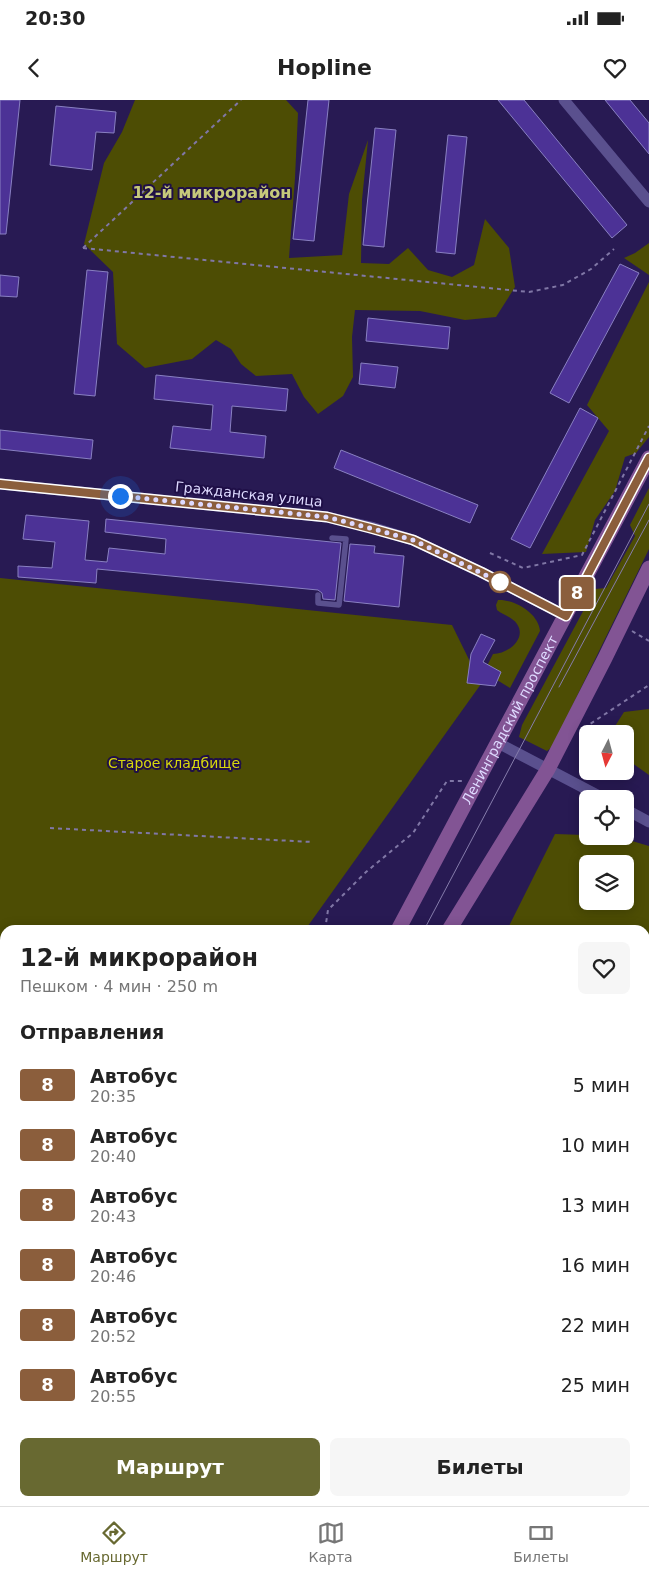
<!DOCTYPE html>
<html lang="ru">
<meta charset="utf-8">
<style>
body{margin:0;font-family:"DejaVu Sans",sans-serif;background:#f6f6f6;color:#222;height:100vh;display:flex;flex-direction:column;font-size:19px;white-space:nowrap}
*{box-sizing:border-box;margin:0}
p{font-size:16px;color:#767676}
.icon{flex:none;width:28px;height:28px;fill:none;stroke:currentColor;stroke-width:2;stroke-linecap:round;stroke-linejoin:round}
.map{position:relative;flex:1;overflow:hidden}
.details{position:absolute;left:0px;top:825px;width:650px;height:581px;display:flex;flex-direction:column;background:#fff;border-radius:15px 15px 0 0;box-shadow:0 2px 12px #0003}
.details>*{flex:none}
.badge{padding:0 10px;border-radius:4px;font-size:18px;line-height:32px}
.needle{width:32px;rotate:186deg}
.controls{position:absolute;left:579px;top:625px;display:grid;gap:10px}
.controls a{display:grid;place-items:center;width:55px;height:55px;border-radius:8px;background:#fff;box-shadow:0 2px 12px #0003;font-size:25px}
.you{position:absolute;width:25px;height:25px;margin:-12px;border:4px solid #fff;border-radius:50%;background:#1a73e8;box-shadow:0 0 0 8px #1a73e833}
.map>.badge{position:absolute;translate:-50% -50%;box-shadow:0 0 0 2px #fff}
h2{padding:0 20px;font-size:19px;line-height:45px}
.round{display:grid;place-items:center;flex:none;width:52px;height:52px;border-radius:8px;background:#f6f6f6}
.overview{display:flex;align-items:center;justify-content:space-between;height:85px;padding:0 20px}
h1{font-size:24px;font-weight:700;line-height:38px}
.cta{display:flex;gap:10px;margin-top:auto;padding:10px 20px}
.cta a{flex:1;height:58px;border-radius:8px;background:#686931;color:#fff;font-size:20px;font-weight:700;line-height:58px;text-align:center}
.cta a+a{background:#f6f6f6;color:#222}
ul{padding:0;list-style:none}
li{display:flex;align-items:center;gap:15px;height:60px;padding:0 20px}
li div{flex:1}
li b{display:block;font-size:19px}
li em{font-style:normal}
li .badge{min-width:55px;font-weight:700;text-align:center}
.status{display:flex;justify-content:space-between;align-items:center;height:35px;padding:0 25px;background:#fff;direction:ltr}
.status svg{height:14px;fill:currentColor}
header{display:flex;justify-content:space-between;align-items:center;height:65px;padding:0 20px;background:#fff;font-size:22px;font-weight:700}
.menu{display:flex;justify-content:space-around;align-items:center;height:70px;border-top:1px solid #e0e0e0;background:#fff;font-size:14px;color:#767676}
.menu a{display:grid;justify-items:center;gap:2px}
.menu .active{color:#686931}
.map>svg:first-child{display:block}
</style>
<div class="status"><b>20:30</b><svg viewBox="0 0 49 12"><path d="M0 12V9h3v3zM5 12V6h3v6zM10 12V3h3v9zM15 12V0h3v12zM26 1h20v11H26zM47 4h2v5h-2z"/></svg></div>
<header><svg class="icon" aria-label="back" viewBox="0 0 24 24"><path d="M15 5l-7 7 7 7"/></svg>Hopline<svg class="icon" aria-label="heart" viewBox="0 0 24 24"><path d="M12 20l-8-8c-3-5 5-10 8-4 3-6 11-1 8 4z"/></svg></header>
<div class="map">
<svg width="649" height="1406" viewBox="0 0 649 1406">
<rect width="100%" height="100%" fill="#281a53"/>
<g fill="#4d4d04" fill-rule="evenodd">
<polygon points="135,0 286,0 298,13 295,78 289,158 342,155 349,94 368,40 362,100 361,163 389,164 408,148 428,170 452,177 474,165 485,119 509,148 515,187 496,217 465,220 420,211 355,210 352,237 353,277 343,296 318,314 304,297 292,274 256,276 241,264 231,249 216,240 192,259 145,268 117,244 113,172 84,144 104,63 122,32"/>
<polygon points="649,143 649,175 624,158 635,153"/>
<polygon points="649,182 649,337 636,353 625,357 615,391 595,420 586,452 542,454 609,331 587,305"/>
<polygon points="649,388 649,449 552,647 547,651 519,637 522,625 595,489 606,488 635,436 630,425"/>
<polygon points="0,478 452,525 481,584 305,830 5,830 5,983 0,981"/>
<path d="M498,500C515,499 539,514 540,531L510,588L484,572L493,554C508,554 527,539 517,524C512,517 503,515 497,510L496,505Z"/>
<polygon points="649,609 649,675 625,658 625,634 610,634 624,612"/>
<path d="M555,734L615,736L649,746V970L645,974V830H507ZM588,764H625V801H588Z"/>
<polygon points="0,1164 5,1171 5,1190 0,1191"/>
<polygon points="5,1209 5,1230 0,1239 0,1212"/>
<polygon points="180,1401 636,1401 637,1406 177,1406"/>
</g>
<g fill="#4c3296" stroke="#8980c2">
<polygon points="0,0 20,0 6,134 0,134"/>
<polygon points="308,0 329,0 314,141 293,139"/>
<polygon points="498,0 524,0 627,125 612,138"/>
<polygon points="605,0 630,0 649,23 649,54"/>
<polygon points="56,6 116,12 114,33 96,32 92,70 50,65"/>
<polygon points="375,28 396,30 384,147 363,145"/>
<polygon points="448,35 467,37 455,154 436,152"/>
<polygon points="620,164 639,173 569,303 550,293"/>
<polygon points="87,170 108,172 95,296 74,294"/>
<polygon points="0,175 19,177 17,197 0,196"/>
<polygon points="368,218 450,227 448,249 366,241"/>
<polygon points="361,263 398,267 395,288 359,284"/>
<polygon points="156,275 288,289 286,311 232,306 230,332 266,336 264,358 170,348 173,326 211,330 213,305 154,299"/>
<polygon points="580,308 598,318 530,448 511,439"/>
<polygon points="0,330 93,340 91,359 0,349"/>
<polygon points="341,350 478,405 470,423 334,368"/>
<polygon points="26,415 89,421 85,460 107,462 109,448 165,454 166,439 105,432 106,419 341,443 335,500 323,499 322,493 318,490 97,469 96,483 18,477 18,466 52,468 55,442 23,439"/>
<polygon points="350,444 375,446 374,453 404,456 399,507 344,501"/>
<polygon points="481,534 495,540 483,562 501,572 495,586 467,583 471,554"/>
</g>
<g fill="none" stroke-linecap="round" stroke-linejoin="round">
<g stroke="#8077a6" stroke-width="2" stroke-dasharray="4 4" stroke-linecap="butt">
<polyline points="83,148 529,192 563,185 591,169 614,149"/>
<polyline points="83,148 241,0"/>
<polyline points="490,453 523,468 582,455 649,326"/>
<polyline points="632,531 649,541"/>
<polyline points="584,628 649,585"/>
<polyline points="50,728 312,742"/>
<polyline points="325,830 328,810 366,772 413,733 447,681 462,681"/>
<polyline points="0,1066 5,1069"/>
<polyline points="0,1245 5,1237"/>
<polyline points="0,1317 5,1323"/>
</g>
<g stroke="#5a508e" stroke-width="5.5">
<polyline points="318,495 318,503 339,505 346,439 332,438"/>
<polyline points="0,1123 5,1125"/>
</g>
<g stroke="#5a508e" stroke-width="11">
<polyline points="564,0 649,102"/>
<polyline points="0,384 327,417 371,427 413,440 481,472 566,516"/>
<polyline points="498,643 605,699"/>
<polyline points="625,709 649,722"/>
<polyline points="645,1170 649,1157"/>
<polyline points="645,1335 649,1357"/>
</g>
<g stroke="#5a508e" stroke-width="14">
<polyline points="0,1348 5,1354"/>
<polyline points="0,1382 5,1387"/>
<polyline points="19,1401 24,1406"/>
<polyline points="49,1401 53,1406"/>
</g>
<g stroke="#825494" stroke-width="15">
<path id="s1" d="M398,830L649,358"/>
<polyline points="449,830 548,669 605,558 649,468"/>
<polyline points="92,1406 94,1401"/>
<polyline points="141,1406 144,1401"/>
</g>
<g stroke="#867dac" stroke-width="1">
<polyline points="559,587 649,420"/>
<polyline points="424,830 649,404"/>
<polyline points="127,1406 129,1401"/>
</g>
</g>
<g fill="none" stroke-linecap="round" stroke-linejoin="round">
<g stroke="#fff" stroke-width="11">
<polyline id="line" points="0,384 327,417 370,428 413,440 481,472 566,516 649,358"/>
</g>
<use href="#line" stroke="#8b5e3c" stroke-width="8"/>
<polyline stroke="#dedaff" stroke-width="5" stroke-dasharray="0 9" points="120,396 327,417 370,428 413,440 500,482"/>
</g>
<circle fill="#fff" stroke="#8b5e3c" stroke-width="2.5" cx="500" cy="482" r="10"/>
<g text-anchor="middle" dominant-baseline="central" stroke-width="4" stroke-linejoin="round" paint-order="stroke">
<g font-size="14" fill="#dedaff" stroke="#1f0f47">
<text transform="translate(249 394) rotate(6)">Гражданская улица</text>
<text stroke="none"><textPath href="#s1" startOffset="238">Ленинградский проспект</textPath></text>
</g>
<g font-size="14" fill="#d8d80c" stroke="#1f0f47">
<text x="174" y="663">Старое кладбище</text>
</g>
<g font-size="16" font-weight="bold" fill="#c6c97b" stroke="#1f0f47">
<text x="212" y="92">12-й микрорайон</text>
</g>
</g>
</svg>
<div class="controls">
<a><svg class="needle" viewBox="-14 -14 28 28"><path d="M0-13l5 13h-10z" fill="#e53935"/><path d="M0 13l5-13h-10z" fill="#767676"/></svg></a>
<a><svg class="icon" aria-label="locate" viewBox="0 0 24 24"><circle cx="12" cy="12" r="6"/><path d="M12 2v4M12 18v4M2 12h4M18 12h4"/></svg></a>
<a><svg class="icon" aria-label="layers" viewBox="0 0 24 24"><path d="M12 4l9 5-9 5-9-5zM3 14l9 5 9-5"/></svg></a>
</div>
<div class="you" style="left:120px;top:396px"></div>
<b class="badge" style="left:577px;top:493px;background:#8b5e3c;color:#fff">8</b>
<section class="details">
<div class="overview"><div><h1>12-й микрорайон</h1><p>Пешком · 4 мин · 250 m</p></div><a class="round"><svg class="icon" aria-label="heart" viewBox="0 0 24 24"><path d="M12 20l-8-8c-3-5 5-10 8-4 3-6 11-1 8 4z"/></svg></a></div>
<h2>Отправления</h2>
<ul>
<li><span class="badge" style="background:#8b5e3c;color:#fff">8</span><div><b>Автобус</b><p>20:35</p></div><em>5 мин</em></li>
<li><span class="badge" style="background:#8b5e3c;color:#fff">8</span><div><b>Автобус</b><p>20:40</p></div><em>10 мин</em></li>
<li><span class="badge" style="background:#8b5e3c;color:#fff">8</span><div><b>Автобус</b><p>20:43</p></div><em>13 мин</em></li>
<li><span class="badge" style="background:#8b5e3c;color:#fff">8</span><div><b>Автобус</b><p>20:46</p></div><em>16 мин</em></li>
<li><span class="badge" style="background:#8b5e3c;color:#fff">8</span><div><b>Автобус</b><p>20:52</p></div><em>22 мин</em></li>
<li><span class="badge" style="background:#8b5e3c;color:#fff">8</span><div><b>Автобус</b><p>20:55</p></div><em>25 мин</em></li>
</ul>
<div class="cta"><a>Маршрут</a><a>Билеты</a></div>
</section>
</div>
<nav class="menu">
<a class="active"><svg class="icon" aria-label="directions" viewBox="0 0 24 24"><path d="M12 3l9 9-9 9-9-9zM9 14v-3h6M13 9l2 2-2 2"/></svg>Маршрут</a>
<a><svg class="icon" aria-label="map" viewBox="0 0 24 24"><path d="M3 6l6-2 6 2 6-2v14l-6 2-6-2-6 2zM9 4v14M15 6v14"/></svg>Карта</a>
<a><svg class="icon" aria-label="tickets" viewBox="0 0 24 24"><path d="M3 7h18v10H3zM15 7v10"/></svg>Билеты</a>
</nav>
